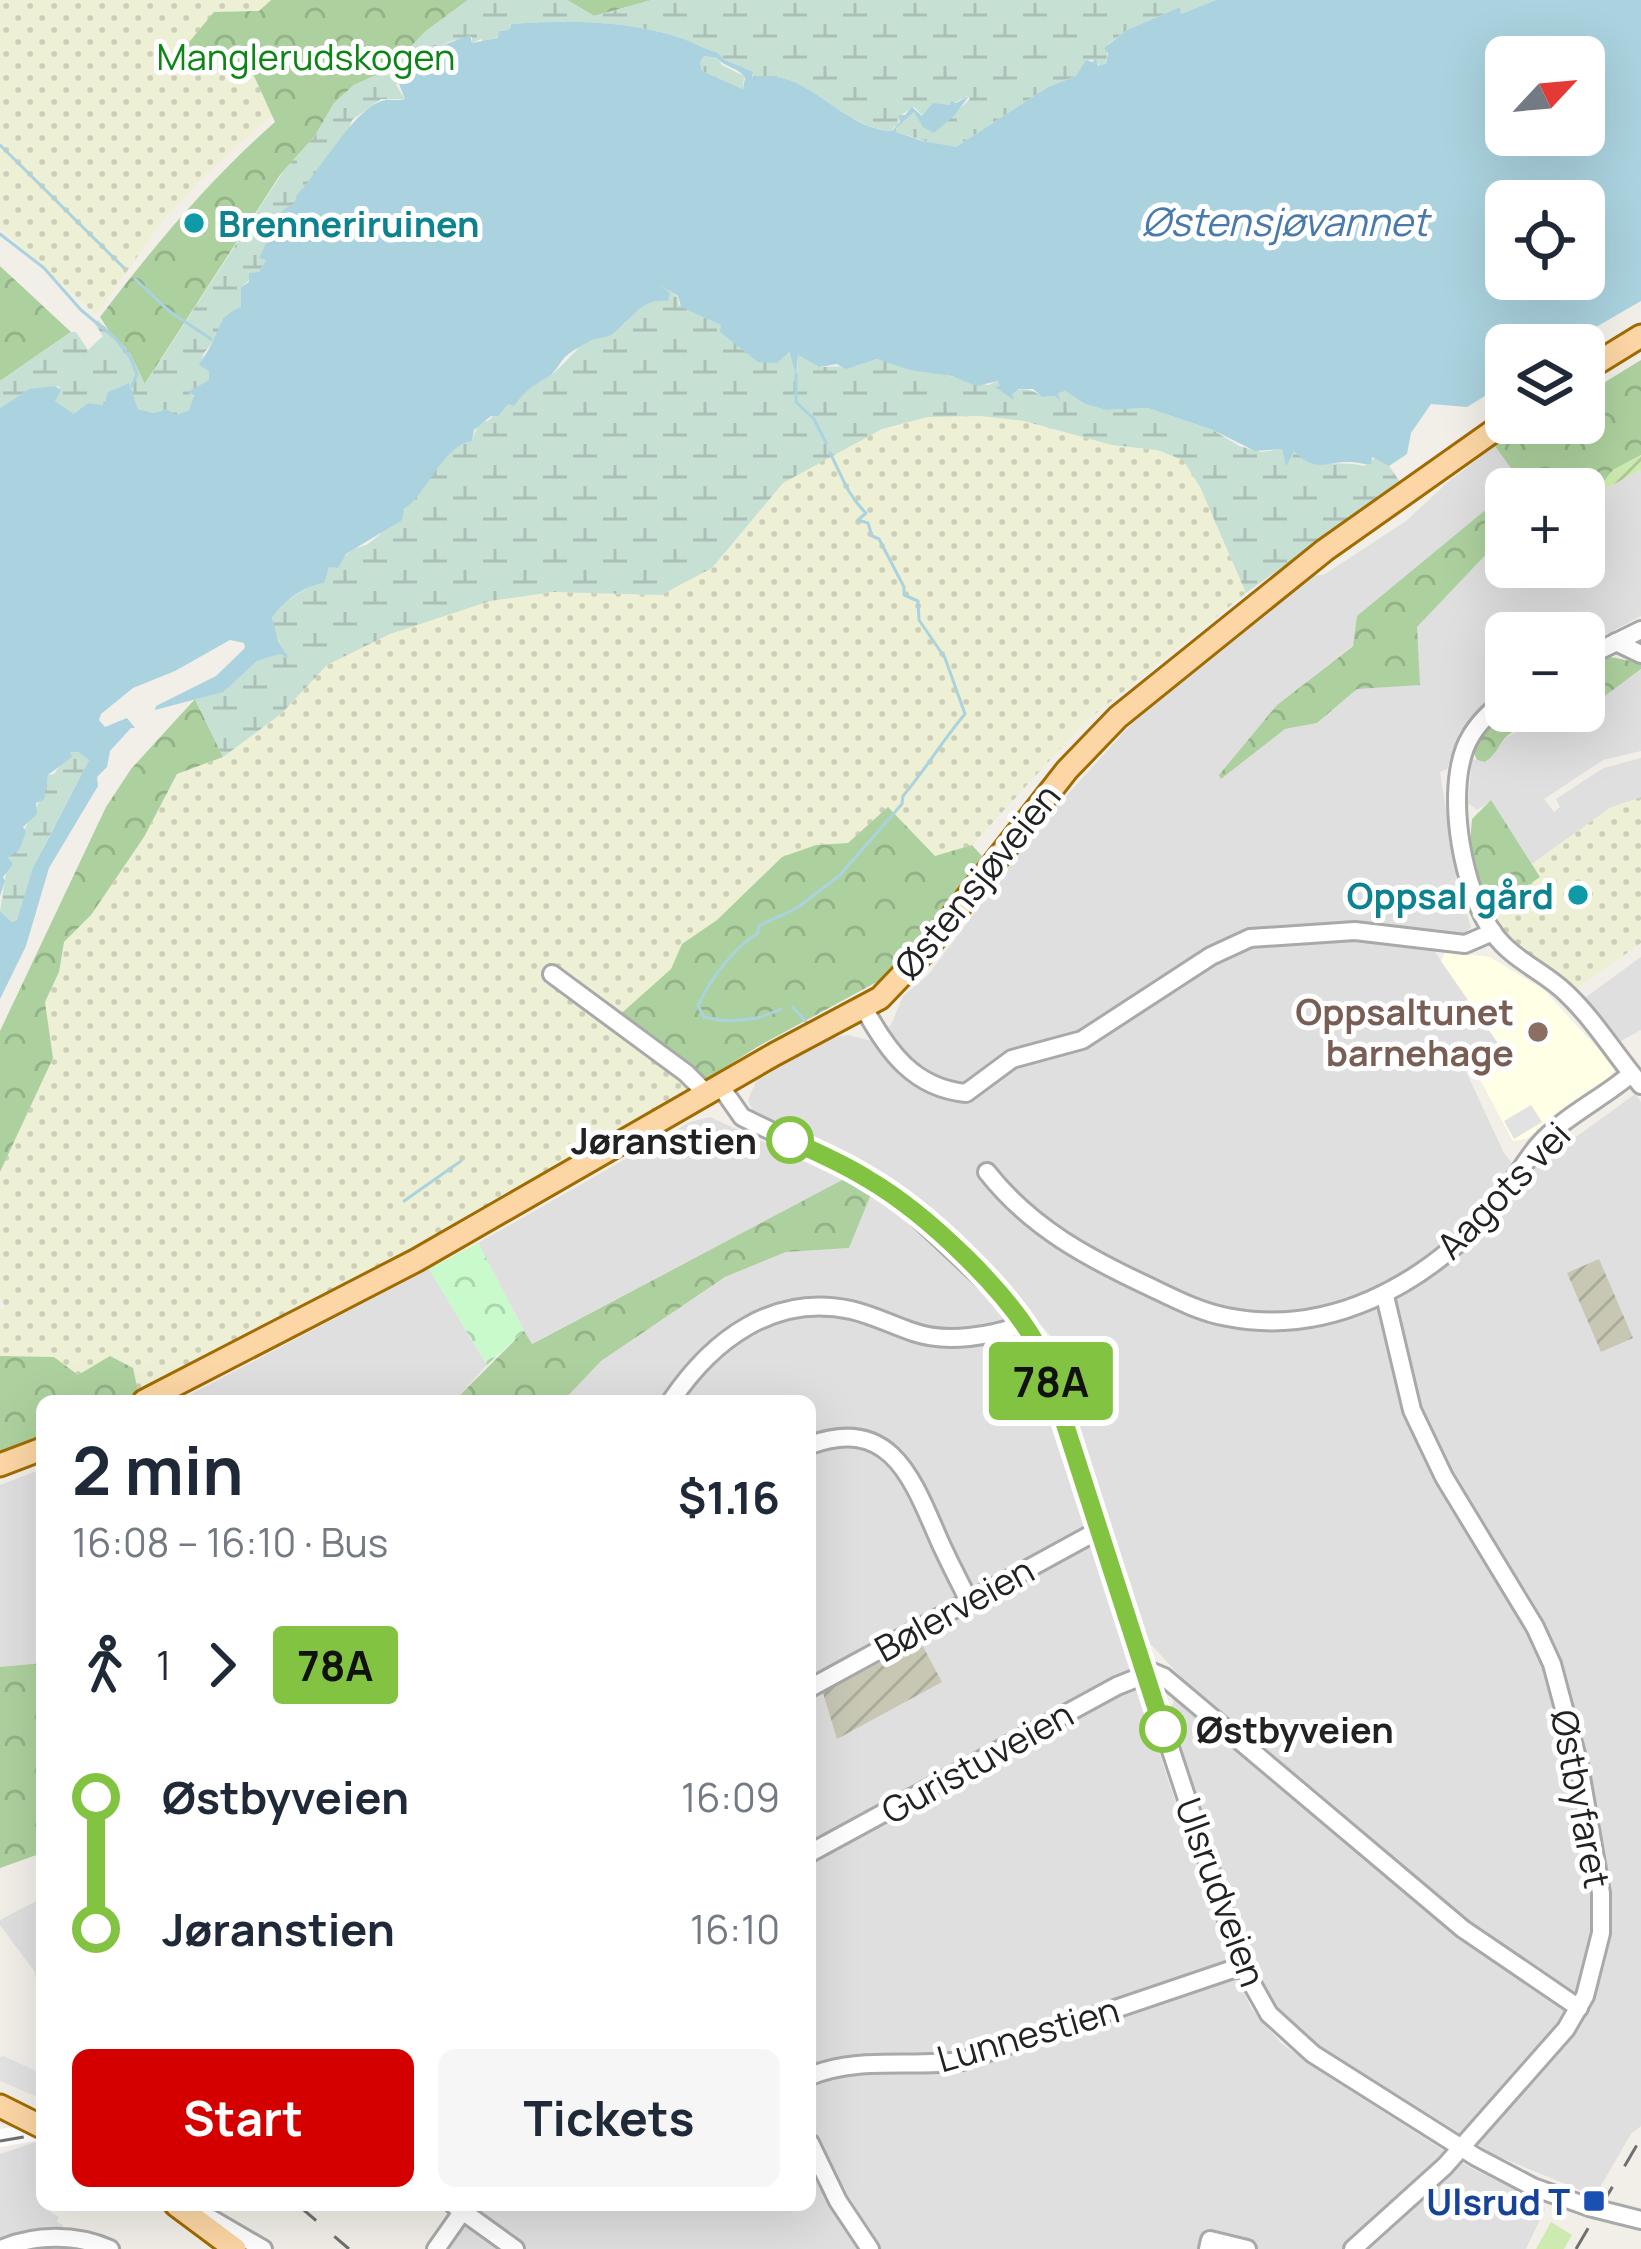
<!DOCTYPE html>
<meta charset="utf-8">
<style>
body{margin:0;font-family:Manrope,sans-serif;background:#f6f6f7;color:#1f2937;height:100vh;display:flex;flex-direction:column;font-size:45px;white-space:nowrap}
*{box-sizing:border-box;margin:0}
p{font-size:39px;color:#747a83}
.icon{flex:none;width:66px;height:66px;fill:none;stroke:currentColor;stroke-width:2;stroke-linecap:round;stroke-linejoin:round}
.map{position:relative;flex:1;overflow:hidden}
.drawer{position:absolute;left:36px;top:1395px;width:780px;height:816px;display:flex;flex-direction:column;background:#fff;border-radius:18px;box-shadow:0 12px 48px #0002}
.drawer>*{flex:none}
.badge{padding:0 24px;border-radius:9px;font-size:42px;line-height:78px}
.needle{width:78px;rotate:64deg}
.buttons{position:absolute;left:1485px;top:36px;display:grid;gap:24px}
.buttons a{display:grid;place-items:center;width:120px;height:120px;border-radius:18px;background:#fff;box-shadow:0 12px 48px #0002;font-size:60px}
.map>.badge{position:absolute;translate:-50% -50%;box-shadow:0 0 0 6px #fff}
.legs{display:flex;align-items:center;gap:18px;height:132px;padding:0 36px;font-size:39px}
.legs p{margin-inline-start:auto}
.overview{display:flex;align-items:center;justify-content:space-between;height:204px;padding:0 36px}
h1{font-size:66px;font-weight:700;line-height:90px}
.primary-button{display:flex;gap:24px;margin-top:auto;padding:24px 36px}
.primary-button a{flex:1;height:138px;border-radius:18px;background:#d40000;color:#fff;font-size:48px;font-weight:700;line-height:138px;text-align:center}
.primary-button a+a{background:#f6f6f7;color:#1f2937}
ul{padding:0 36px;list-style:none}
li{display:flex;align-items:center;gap:42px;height:132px;font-size:45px}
li i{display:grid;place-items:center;width:18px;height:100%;margin:0 15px;background:currentColor}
li i::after{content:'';width:30px;height:30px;margin:-15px;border:9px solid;border-radius:50%;background:#fff}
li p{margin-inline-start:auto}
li:first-child i{background:linear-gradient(#0000 50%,currentColor 0)}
li:last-child i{background:linear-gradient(currentColor 50%,#0000 0)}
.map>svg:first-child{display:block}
</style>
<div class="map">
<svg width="1641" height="2249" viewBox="0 0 1641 2249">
<defs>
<pattern id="construction-furrows" width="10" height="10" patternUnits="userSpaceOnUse" patternTransform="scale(3)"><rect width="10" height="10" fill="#c7c7b4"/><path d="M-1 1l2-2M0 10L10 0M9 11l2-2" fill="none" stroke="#abab9a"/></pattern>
<pattern id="farmland-dots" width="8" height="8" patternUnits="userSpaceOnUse" patternTransform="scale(3)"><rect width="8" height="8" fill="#eef0d5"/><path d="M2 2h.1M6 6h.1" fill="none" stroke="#ccceb7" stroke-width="1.8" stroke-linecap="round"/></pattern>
<pattern id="forest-crowns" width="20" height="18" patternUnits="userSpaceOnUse" patternTransform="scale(3)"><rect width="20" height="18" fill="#add19e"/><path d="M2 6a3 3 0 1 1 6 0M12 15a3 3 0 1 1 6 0" fill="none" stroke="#95b388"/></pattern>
<pattern id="wetland-marsh" width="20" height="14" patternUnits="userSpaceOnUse" patternTransform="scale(3)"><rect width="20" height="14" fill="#c6e0d4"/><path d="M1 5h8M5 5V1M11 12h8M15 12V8" fill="none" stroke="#aac0b6"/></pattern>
<pattern id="park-crowns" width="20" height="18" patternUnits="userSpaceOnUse" patternTransform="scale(3)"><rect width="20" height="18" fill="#c8facc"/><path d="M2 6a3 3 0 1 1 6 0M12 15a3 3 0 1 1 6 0" fill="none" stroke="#acd6af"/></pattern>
<pattern id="garden-furrows" width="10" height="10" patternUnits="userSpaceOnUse" patternTransform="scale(3)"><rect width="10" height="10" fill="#cdebb0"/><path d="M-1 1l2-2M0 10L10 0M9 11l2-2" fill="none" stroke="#b0c997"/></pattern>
</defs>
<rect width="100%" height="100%" fill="#f2efe9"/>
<g fill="#e0dfdf">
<polygon points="1495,446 1520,482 1506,489 1353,645 1277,705 1221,779 1285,729 1317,723 1357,689 1493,547 1506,540 1506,567 1584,567 1584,500 1641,470 1641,616 1584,646 1584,633 1506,633 1506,687 1470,718 1459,733 1447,769 1440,772 1457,880 1471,927 1460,938 1438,935 1435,952 1502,1049 1476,1065 1469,1059 1462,1063 1504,1153 1523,1177 1569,1131 1576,1137 1635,1094 1641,1102 1641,2126 1631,2134 1595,2196 1495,2155 1302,2035 1283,2015 1259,1978 1249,1954 1172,1721 1170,1712 1181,1677 1146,1639 1070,1405 1082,1369 956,1236 886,1176 762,1115 752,1110 748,1100 756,1081 831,1038 848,1035 872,1041 891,1025 903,996 928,975 1039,826 1143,711 1313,576 1325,574 1406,521 1449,481"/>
<polygon points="1641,669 1641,751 1603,760 1544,799 1554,812 1560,807 1556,799 1591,776 1604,768 1641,758 1641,797 1610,808 1532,864 1491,801 1477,810 1468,803 1472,759 1486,762 1507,737 1540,718 1544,711 1584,711 1584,684 1602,697"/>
<polygon points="1641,957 1641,1030 1617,1043 1582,1000"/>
<polygon points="710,1117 844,1179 531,1344 478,1243 690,1122"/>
<polygon points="872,1192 982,1291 1001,1311 1026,1351 1226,1954 1251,2008 1281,2043 1329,2077 1471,2168 1541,2202 1545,2209 1526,2249 446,2249 469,2218 456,2205 810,2205 810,1401 563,1401 601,1361 725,1277 786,1252 849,1248"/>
<polygon points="429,1269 487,1365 454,1401 178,1401"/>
<polygon points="42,1469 42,1663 0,1667 0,1485"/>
<polygon points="42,1898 42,2001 34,1971 0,1925 0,1920"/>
<polygon points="36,2142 42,2149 42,2205 55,2205 51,2212 59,2217 57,2222 63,2225 63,2233 105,2241 122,2249 0,2249 0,2154"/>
</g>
<polygon fill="#ffffe5" points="1445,952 1490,957 1544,990 1615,1067 1608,1081 1526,1139 1513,1141 1475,1070 1481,1060 1502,1049 1441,961"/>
<g fill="url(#construction-furrows)">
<polygon points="1599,1259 1633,1338 1601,1352 1567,1273"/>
<polygon points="920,1641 942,1682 837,1739 823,1693"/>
</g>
<g fill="url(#farmland-dots)">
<polygon points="0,0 271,0 259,11 214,12 210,58 248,63 272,115 202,178 161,223 96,315 0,228"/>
<polygon points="980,416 1024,421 1112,445 1157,450 1184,460 1200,487 1246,593 1084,723 972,845 935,856 888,808 848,843 816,845 782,857 717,920 682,944 672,969 702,1082 640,1121 414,1247 138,1391 133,1368 78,1375 53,1357 0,1356 0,1310 4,1307 0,1294 0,1172 53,1058 45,1002 59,972 64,942 91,915 144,837 178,774 223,757 282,713 327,665 390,634 490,601 553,592 661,595 712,568 783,483 838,449 882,429 928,417"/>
<polygon points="1641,797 1641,943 1576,989 1505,935 1490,912 1539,878 1532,864 1610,808"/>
</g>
<polygon fill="#cdebb0" points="1551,2222 1572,2235 1564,2249 1536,2249"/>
<g fill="url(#forest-crowns)">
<path d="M271,0H468L426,31L388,70L354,85L334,103L315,136L280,175L144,385L100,317C154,246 208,181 275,122L248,63L210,58L185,47L214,12L259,11Z"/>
<polygon points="567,0 652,0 594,16"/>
<polygon points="0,266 71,332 0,381"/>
<polygon points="1641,360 1641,455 1613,470 1593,495 1584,500 1584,489 1511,489 1520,481 1495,446 1535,423 1584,423 1584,395"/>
<polygon points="1506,493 1506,540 1493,547 1417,627 1420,685 1357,689 1317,723 1285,729 1221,779 1219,775 1277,705 1353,646 1357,616"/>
<polygon points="1605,656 1641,663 1641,669 1602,698 1594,688 1584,684 1584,667"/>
<polygon points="195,699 223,757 177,774 144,837 91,915 64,942 59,972 45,1002 53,1058 0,1172 0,1031 106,807 131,769"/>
<path d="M1506,710L1544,711C1534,724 1519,726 1507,736C1498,745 1497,754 1485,762L1477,760L1474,753L1485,731Z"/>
<path d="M1491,800L1540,877L1490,912C1474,882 1468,852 1472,819Z"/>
<polygon points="888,807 935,856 972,845 982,856 899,970 757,1047 702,1082 615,1019 671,969 682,944 717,920 782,857 816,845 848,843"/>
<polygon points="844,1179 872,1192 849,1248 786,1252 725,1277 601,1361 563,1401 454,1401 524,1331 532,1344"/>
<polygon points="0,1356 54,1357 78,1375 110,1356 133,1368 138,1391 120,1401 42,1401 42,1437 0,1453"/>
<polygon points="42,1663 42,1853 0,1868 0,1667"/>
</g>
<g fill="url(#wetland-marsh)" fill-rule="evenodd">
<path d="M468,0H567L594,16L652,0H1216L1181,14L1180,7L1127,30L1108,44L1106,64L1100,67L1095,60H1089L1076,76L1048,87L956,147H945L896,132L895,125L892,131C849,129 823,88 781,78C774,76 760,78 752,79L753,73L725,60L718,53C703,49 689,40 675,36C621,20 565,20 510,24L509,30L499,31V37L483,42L481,39L472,43V37C462,40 451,39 443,45C425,58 414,71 396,85L405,99H381L352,120L347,135L294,204C273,210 270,239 260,257L266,260L259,272L241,287V307L204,353L201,362L210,371L209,380L189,393L194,397L189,410L176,415L162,410L152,413L138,409L129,383L113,390L104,405L88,403L74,415L55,401L60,387L56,386L26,391L0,408V381L71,332H76L88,350L103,336L95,324L98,320L129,351L145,384L285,169L315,136L334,103L354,85L388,70L426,31ZM968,96L970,99L934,133L914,112L898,124L901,115L914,107L923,116L936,104L950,105Z"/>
<polygon points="704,56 717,58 722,65 744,76 743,89 702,71 700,62"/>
<path d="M660,284L678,297L679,305L721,325L766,361L788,352L797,371L798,355L819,367L855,366L877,359L988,385L998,381L1001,386L998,389L1011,394C1021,386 1032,389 1042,397L1055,396L1059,400L1058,392L1065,391L1085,404L1106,410L1148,408L1213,430L1239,446L1261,452L1282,449L1286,465L1294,450C1314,471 1339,459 1364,466L1376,457L1389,466L1400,482L1246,593L1200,487L1183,460L1157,450L1112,445L1024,421L980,416L928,417L882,429L783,483L712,568L661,595L553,592L490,601L390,634L327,665L282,713L223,757L195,699L223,691L257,661L280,654L288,659L275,634L272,616C289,599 299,589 323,583L329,567C341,564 341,558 351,551C356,547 362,547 368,544C374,540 383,531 389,526C414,505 440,447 472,441C475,433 477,421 488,421C506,403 528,389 549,376C564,367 574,348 592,339C597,336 604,338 610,335C632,324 632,302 664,300Z"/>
<polygon points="70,752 78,752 89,760 43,848 17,920 12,922 0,911 8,859 43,795 48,775 54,774"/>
</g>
<polygon fill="url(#park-crowns)" points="478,1243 524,1331 487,1365 429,1269"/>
<polygon fill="url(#garden-furrows)" points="1641,455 1641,470 1593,495 1613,470"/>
<g fill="#e2e2e2">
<polygon points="1531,1105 1542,1122 1514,1139 1504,1121"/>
<polygon points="4,2056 42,2074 42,2099 0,2081 0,2057"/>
</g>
<path fill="#aad3df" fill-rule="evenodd" d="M1216,0H1641V301L1565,345H1506V383L1467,407L1431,404L1411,433L1407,454L1389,466L1372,457L1371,464C1364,465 1357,462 1350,462C1323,461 1317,474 1294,451L1286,467L1282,449L1255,451L1213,430L1148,408L1106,410L1085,404L1065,391L1058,393L1060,401L1055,396L1042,397L1033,389H1019L1012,394L1014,400L995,387L1000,386L998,381L976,386L952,376L910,370L877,359L846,369L837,364L819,367L798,355L796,374L789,352L777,363L758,362L720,332L721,325L681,307L678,296L660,285L670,293L668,301C641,298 633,318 614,333C607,339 595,337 590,341C583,345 572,351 566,356C559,363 556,372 548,377C531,387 525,391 514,406L508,404L498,416H491L474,430L472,441C441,447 428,493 404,509L402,520L346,554L338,568L329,567L324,583C299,588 288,599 272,617L278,641L289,659L280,654L257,661L223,692L155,710L156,706L216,676L245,648L244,643L230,640L175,671L133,688L101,714L99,720L105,727L127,718L135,728H131L110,751L107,767L97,777L98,786L49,868L26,946L0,999V911L12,922L17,920L33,868L89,760L78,752H70L72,757L48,775L44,800L36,803L37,814L23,827L26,832L19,850L8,858L13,864L3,877L5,881L0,896V408L29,389L55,386L61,390L55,401L74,414L88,403L104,405L108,392L129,383L138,409L153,413L166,409L176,415L189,410L194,396L188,392L209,380V371L199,365C202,359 207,353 210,347C221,328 218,316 241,307V287L249,282V273L259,272L266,260L259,258C270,239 273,210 294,204L297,195C321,169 352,113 379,102C389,97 394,102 405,99L397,79L415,71L418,57L428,58L441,46L470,35L472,43L498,38L499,31L509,30L511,24C566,20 621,20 675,36C689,40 704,49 718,53L725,60L753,72L752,78C808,65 841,130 892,131L900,122L899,115H905L912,107L922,116L933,103L950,105L951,101L956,103L969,96L954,116L934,133L923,127L914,112L896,128V132L923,141L956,147L1048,87L1076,76L1086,60L1093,62L1095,57L1098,66L1106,64L1108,53L1104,48L1127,30L1180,7L1181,14ZM704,56L717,58C725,68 739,67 745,78L743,89L702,71L700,62ZM1506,57H1584V135H1506ZM1506,201H1584V279H1506Z"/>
<polygon fill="#fff" points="42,2122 42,2140 0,2147 0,2129"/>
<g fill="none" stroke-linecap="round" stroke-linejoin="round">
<g stroke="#aad3df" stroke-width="3">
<polyline points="0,145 124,268"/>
<polyline points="0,234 44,268 81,310 116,339 130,357 137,374 132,386"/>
<polyline points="135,279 169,311 211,339"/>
<polyline points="796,374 796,402 814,419 826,443"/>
<polyline points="793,1007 807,1023"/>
<path d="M781,1009C756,1021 731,1024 704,1017L698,1006C709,980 734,948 758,933L759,926L797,908L839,876L902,804L903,796C926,769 942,741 965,714L945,658L919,620L918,601L904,595V587L879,539L872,536L868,523L858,520L866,513C846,494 841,473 830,453"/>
<polyline points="404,1201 461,1161"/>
</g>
<g stroke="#a9a9a9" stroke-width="22">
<g id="minor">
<polyline points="1616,642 1641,654"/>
<polyline points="1584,658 1641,630"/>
<path d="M1506,699C1489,712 1473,727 1465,748C1446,798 1463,892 1494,934C1513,960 1543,971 1565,992C1595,1020 1615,1055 1641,1085"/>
<polyline points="552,974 686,1073 708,1095"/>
<path d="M864,1008C888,1052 914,1088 966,1093L1012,1059L1082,1040L1211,956L1250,938L1355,931L1465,944L1493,932"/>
<polyline points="721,1087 742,1117 850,1169 903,1204 1009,1303 1038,1347 1242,1966 1269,2014 1313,2054 1476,2157 1533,2187 1589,2207"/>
<path d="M987,1172C1031,1228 1088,1258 1150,1287C1175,1299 1200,1312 1227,1317C1328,1337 1421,1286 1488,1214C1507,1193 1520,1168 1537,1147C1562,1117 1602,1099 1631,1074"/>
<path d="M671,1401C712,1340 774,1293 851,1310C873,1315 892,1325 913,1332C947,1344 992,1336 1024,1324"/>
<path d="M810,1445C892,1415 913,1481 940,1542C949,1562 959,1581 969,1601"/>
<polyline points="810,1688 1099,1530"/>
<polyline points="810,1853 1117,1686 1152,1672 1164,1677 1463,1929 1579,2008"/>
<path d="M810,2076C859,2056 911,2068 962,2061L1242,1966"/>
<polyline points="810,2143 838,2201 870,2249"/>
<polyline points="454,2205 515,2249"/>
<polyline points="191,2207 263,2249"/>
<polyline points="1617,2214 1641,2220"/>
<path d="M1,2249C35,2234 76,2234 110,2249"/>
<polyline points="436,2249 462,2212"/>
<polyline points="1208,2249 1210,2240 1247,2249"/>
<polyline points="1353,2249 1445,2166 1566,2029 1585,1996 1601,1933 1601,1893 1579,1765 1552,1664 1535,1627 1444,1477 1412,1410 1385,1296"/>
</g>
</g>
<g stroke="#a06b00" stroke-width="27">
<g id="major">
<polyline points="1584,371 1641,336"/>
<polyline points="144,1401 417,1260 775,1054 880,998 925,951 1067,770 1118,717 1325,550 1506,422"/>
<polyline points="0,1465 42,1449"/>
<polyline points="0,2106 42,2127"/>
<polyline points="176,2205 235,2249"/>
</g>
</g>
<use href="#minor" stroke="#fff" stroke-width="16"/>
<use href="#major" stroke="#fcd6a4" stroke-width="21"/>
<g stroke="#707070" stroke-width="3" stroke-dasharray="24 24" stroke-linecap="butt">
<polyline points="0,2141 42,2134"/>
<polyline points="298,2205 349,2249"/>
<polyline points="1576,2249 1641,2138"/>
</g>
<g stroke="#a9a9a9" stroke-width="22" stroke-linecap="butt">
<polyline id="minor-bridge" points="1589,2207 1617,2214"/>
</g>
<use href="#minor-bridge" stroke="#fff" stroke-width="16"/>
</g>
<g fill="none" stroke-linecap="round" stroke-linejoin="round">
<g stroke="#fff" stroke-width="27">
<path id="line-1" d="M790,1140C816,1152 842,1163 866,1178C925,1212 1016,1297 1044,1359L1163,1729"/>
</g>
<use href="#line-1" stroke="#82c341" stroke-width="18"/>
</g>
<g fill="#0f9aa8" stroke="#fff" stroke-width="4.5">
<circle cx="194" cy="223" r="12"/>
<circle cx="1578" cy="895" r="12"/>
</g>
<circle fill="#8d6e63" stroke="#fff" stroke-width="4.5" cx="1538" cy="1032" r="12"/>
<g fill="#fff" stroke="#82c341" stroke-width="6">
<circle cx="790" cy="1140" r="21"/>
<circle cx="1163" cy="1729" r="21"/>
</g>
<rect fill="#1a4fb4" stroke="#fff" stroke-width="4.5" x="1582" y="2189" width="24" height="24" rx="6"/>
<g text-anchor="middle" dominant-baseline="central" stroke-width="10" stroke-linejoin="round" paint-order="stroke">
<g font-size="36" fill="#0c8416" stroke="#fff">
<text x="306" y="56">Manglerudskogen</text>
</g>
<g font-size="36" font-weight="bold" fill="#0d838f" stroke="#fff" text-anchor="start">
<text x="218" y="223">Brenneriruinen</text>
<text x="1554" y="895" text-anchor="end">Oppsal gård</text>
</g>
<g font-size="36" fill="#222" stroke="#fff">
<text transform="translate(977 881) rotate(-51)">Østensjøveien</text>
<text transform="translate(1503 1190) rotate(-46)">Aagots vei</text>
<text transform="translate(954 1609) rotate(-29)">Bølerveien</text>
<text transform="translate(977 1762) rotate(-29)">Guristuveien</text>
<text transform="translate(1581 1799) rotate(79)">Østbyfaret</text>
<text transform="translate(1221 1892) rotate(70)">Ulsrudveien</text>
<text transform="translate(1028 2034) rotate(-16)">Lunnestien</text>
</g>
<g font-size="36" font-weight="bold" fill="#785e54" stroke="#fff" text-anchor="end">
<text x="1514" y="1011">Oppsaltunet<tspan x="1514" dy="41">barnehage</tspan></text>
</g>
<g font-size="36" font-weight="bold" fill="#222" stroke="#fff" text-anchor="end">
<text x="757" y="1140">Jøranstien</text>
<text x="1196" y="1729" text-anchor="start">Østbyveien</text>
</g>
<g font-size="36" font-weight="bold" fill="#164399" stroke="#fff" text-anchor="end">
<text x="1570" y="2201">Ulsrud T</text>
</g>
<g font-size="39" font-style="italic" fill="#4a7aab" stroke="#fff">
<text x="1285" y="221">Østensjøvannet</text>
</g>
</g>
</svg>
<div class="buttons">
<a><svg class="needle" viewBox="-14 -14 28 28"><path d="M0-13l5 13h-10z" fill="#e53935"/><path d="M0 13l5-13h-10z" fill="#747a83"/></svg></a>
<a><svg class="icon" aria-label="locate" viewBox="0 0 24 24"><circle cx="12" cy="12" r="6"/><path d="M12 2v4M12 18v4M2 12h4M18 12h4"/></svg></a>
<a><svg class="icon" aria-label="layers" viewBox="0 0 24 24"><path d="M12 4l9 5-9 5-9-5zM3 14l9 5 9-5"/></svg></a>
<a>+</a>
<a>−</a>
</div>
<b class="badge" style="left:1051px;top:1381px;background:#82c341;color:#111">78A</b>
<section class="drawer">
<div class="overview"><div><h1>2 min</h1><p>16:08 – 16:10 · Bus</p></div><b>$1.16</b></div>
<div class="legs"><svg class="icon" aria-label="walk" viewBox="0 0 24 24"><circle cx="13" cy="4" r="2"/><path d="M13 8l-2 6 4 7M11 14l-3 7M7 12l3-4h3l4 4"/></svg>1<svg class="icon" aria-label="forward" viewBox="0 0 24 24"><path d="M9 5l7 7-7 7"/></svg><b class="badge" style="background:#82c341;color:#111">78A</b></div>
<ul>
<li><i style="color:#82c341"></i><b>Østbyveien</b><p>16:09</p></li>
<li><i style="color:#82c341"></i><b>Jøranstien</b><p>16:10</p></li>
</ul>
<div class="primary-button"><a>Start</a><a>Tickets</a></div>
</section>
</div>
